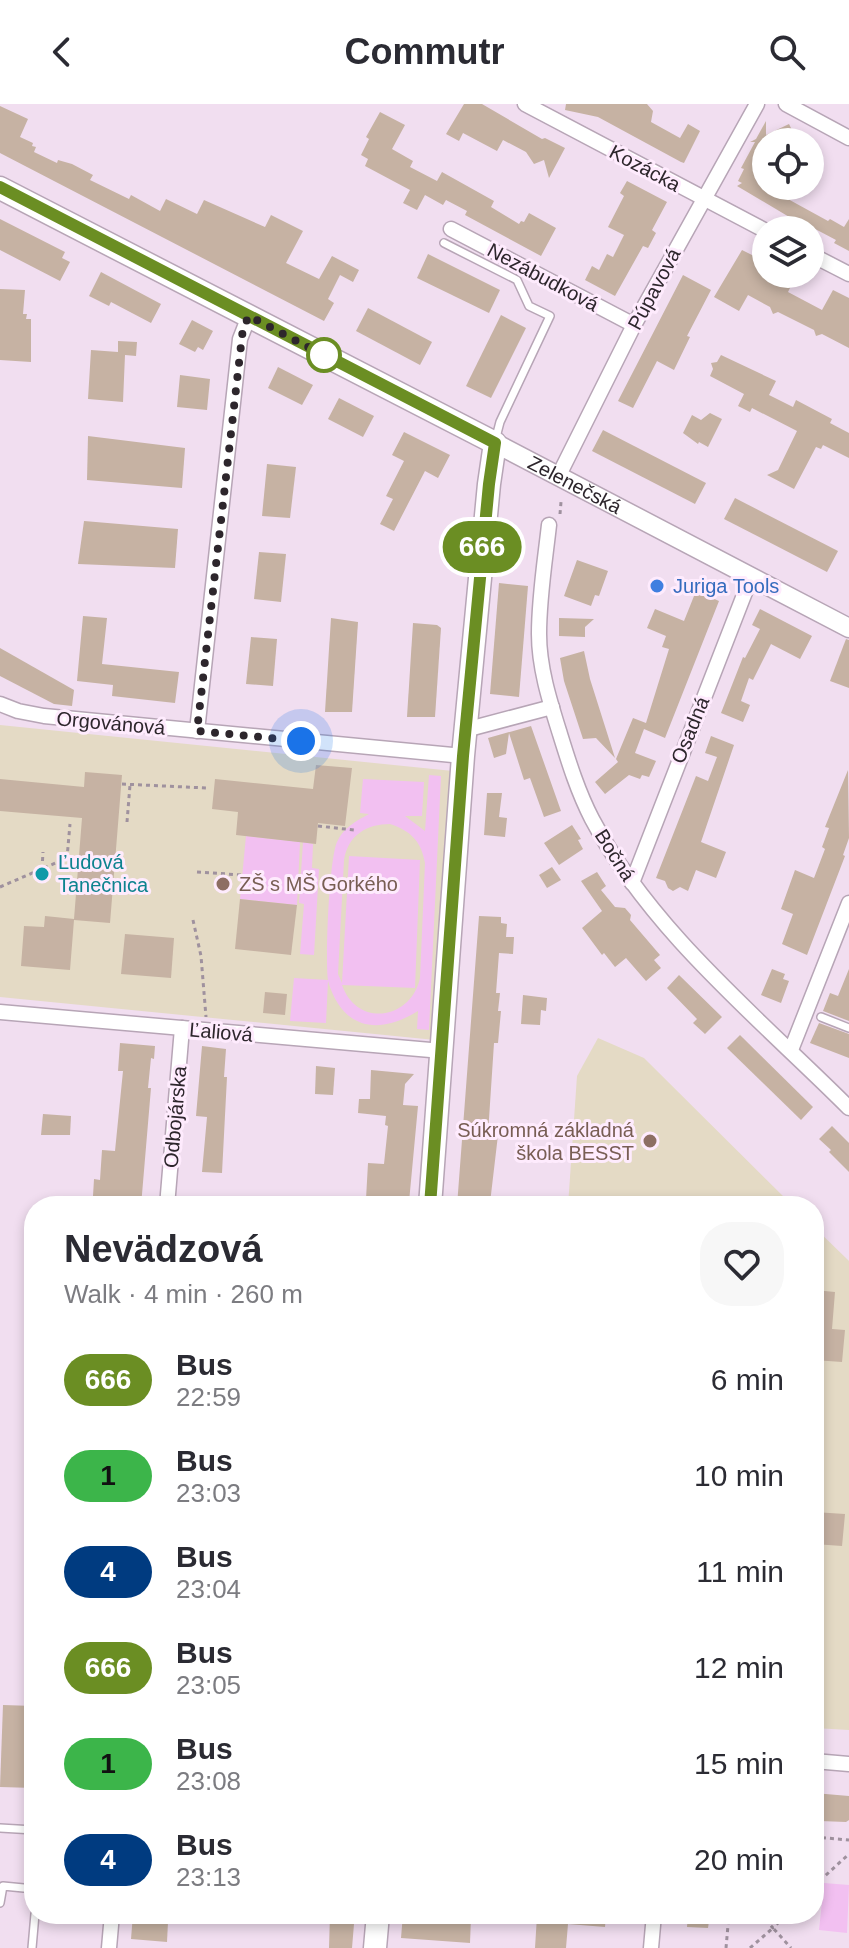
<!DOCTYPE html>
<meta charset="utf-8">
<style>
body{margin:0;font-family:Arial,sans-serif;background:#f7f7f7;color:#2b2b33;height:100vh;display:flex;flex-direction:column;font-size:30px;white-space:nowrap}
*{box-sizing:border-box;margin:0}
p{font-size:26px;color:#7c7c81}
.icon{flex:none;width:44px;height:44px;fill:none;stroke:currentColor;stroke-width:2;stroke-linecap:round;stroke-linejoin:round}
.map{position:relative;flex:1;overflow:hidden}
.details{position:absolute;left:24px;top:1092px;width:800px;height:728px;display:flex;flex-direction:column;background:#fff;border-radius:32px;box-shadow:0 4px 12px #0003}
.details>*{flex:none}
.badge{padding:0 16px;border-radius:26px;font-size:28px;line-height:52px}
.fabs{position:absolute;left:752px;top:24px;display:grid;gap:16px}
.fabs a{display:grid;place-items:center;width:72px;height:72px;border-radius:50%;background:#fff;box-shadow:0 4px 12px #0003;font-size:40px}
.you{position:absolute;width:40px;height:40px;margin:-20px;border:6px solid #fff;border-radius:50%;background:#1a73e8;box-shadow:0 0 0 12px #1a73e833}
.map>.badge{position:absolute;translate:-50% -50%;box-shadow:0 0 0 4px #fff}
.round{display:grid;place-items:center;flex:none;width:84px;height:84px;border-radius:32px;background:#f7f7f7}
.overview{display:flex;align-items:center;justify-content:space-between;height:136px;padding:0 40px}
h1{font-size:38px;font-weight:700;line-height:60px}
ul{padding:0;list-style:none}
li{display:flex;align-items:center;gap:24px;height:96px;padding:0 40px}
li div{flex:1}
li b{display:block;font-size:30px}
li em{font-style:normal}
li .badge{min-width:88px;font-weight:700;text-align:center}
header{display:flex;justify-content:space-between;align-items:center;height:104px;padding:0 40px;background:#fff;font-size:36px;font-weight:700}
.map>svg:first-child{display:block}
</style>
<header><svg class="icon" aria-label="back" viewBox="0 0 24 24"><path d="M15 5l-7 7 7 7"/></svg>Commutr<svg class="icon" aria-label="search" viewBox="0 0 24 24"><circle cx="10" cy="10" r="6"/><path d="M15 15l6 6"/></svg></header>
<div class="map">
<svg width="849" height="1844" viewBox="0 0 849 1844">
<rect width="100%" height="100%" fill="#f1def0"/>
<g fill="#e4dac5">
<polygon points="0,621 453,667 435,936 0,893"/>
<polygon points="598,934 644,954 793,1102 568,1102 577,972"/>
<polygon points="814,1123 849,1157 849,1626 814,1624"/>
</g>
<g fill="#f2c0f1" fill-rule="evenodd">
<path d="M429,671L441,672L429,926L417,925L418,907C378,932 342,925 328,877L326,919L290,917L294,874L328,876C325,856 329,755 337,738C343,724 356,717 369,710L360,709L363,675L424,678L422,712H405L425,727ZM390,720C411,727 421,737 425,759L420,874C411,916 357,924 342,881L415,884L420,756L349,752L342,879L338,870L344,756C348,731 367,720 390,720Z"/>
<polygon points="246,732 300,738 297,801 240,795"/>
<polygon points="303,738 313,740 312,764 319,765 314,851 300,850 304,800 299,799"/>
<polygon points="824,1779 849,1781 847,1829 819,1826"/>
</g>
<g fill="#c6b2a3">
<polygon points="464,0 482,0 542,35 545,34 565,44 549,74 544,56 534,60 526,48 503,36 497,47 463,29 459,37 446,30"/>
<polygon points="566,0 647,0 653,7 651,18 680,34 688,20 700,27 684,59 681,58 598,13 565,6"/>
<polygon points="0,2 28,15 20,33 33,39 32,42 36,43 34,48 57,59 58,56 72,60 93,71 90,76 129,95 131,91 160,107 166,95 197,110 204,96 265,123 271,111 303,127 286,159 319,175 332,152 359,166 353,178 340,171 328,195 334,199 324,217 0,49"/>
<polygon points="380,8 405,21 392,45 413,57 410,63 437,77 442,68 494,97 491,103 519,120 521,117 524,118 529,109 556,124 541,152 465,111 467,107 446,96 443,101 425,91 417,106 403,99 410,86 365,62 368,55 361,51 369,35 366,33"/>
<polygon points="766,17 766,31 789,20 796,34 788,38 766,38 766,55 759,69 766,73 766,83 828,117 830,115 844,123 849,115 849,147 834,139 836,136 802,118 801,120 737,82 742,79 738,77 744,65 741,64 755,38 750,38 756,35"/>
<polygon points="627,77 667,98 652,126 656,129 648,144 643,142 615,192 585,176 592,162 599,166 607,150 613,153 624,131 608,123 624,92 620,89"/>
<polygon points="0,115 65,148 62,154 70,158 60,177 0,146"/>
<polygon points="765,137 766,170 797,170 788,188 822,206 833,186 849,194 849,244 822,230 816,232 814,226 778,208 773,210 770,203 748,191 739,207 714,193 742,146 756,153"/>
<polygon points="428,150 500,186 489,209 417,174"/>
<polygon points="101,168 161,200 151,219 111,198 109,202 89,192"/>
<polygon points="683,171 711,186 687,232 690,233 674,266 657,257 633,304 618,297"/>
<polygon points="0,185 25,186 23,210 27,210 26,215 31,215 31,258 0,256"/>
<polygon points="368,204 432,238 420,261 356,227"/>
<polygon points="501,211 526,224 491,294 466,282"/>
<polygon points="192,216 213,227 203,246 198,243 195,248 179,240"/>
<polygon points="118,237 137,238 136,252 125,251 123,298 88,295 91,246 118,248"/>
<polygon points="721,251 776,277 769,291 793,303 796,296 832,315 830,319 849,329 849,354 823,341 821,345 816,343 794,385 767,371 778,366 797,327 752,304 750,308 738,302 744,290 710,272 713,265 711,259 717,258"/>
<polygon points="278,263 313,281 302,301 268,284"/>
<polygon points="180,271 210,275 207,306 177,303"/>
<polygon points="339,294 374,312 363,333 328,315"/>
<polygon points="710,309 722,315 708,343 699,338 698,340 683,329 692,311 701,316"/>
<polygon points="603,326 706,379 695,400 592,347"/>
<polygon points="404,328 450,351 438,374 425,367 394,427 380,420 393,395 386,392 404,357 392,351"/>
<polygon points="88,332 185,344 182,384 87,376"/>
<polygon points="267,360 296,363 290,414 262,412"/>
<polygon points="735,394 838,447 827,468 724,415"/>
<polygon points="84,417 178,425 175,464 78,460"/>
<polygon points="259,448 286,450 281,498 254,495"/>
<polygon points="577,456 608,467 599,492 595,491 591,502 564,492"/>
<polygon points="499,479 528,482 519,593 490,590"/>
<polygon points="696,487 719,497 665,634 644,625 635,649 656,657 649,673 642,671 640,675 629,671 605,690 595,678 618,658 616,655 633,614 646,619 669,545 662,543 666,532 647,524 655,505 684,517"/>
<polygon points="760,505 812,532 800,555 771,540 753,576 749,574 741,597 750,601 743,618 721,609 743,553 745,554 760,525 752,521"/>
<polygon points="83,512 107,514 102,560 179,568 175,599 112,592 113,581 77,577"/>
<polygon points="331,514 358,518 352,608 325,608"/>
<polygon points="559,514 594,515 585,523 585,533 559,532"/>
<polygon points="413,519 437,521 441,524 435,613 407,613"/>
<polygon points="251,533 277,535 273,582 246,580"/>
<polygon points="846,535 849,536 849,584 830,577"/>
<polygon points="0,544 74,586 72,602 54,600 0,572"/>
<polygon points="584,547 590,575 615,654 596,634 583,635 564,577 560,554"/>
<polygon points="531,622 561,707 544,713 530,674 524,676 509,629 506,650 494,654 488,634"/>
<polygon points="711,632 734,641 701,738 726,748 716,774 696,766 688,787 680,783 673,787 668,784 665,777 656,774 696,672 708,677 717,653 705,649"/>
<polygon points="316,661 352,664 345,722 318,719 316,740 236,731 238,708 212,705 215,675 313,685"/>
<polygon points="848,666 849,734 843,751 845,752 807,851 782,840 793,810 781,805 795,766 814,774 825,745 822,743 829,724 825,723"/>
<polygon points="85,668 122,671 110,819 74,816 70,866 21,862 24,822 44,823 45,812 74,815 82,714 0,707 0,675 84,683"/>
<polygon points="487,689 502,689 499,713 507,714 505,733 484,731"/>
<polygon points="572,721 581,735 578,736 583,745 559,761 544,739"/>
<polygon points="552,763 561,776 547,784 539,771"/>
<polygon points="597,768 606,782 601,786 615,803 625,804 631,811 630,816 660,851 654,856 661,864 646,877 626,854 615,863 604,849 602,851 582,824 602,807 581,777"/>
<polygon points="240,795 297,801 291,851 235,845"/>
<polygon points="479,812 501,813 501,819 507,820 506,833 514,833 513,850 499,849 496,889 500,889 498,907 501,907 498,939 494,939 488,1030 498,1031 490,1099 487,1099 486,1102 457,1102"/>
<polygon points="125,830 174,834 171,874 121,870"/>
<polygon points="772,865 785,870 783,875 789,877 781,899 761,891"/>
<polygon points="849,865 849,917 823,907 830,889 838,892"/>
<polygon points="679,871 722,913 705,930 693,919 697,915 667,884"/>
<polygon points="265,888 287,890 285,911 263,909"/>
<polygon points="523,891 547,894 546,907 541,906 540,921 521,920"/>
<polygon points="819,919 849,930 849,954 810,939"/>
<polygon points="740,931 813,1003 801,1016 727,944"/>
<polygon points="120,939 155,942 154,955 151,954 148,984 151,984 141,1102 117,1102 118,1094 93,1092 94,1075 100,1076 102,1046 115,1047 123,967 118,967"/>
<polygon points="202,942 226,945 224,973 227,973 222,1069 202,1068 207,1013 196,1012"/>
<polygon points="316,962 335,964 333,991 315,990"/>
<polygon points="371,966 414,970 405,980 403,1001 418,1002 409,1098 366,1095 368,1059 384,1060 388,1022 385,1021 386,1012 358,1009 359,995 370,995"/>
<polygon points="43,1010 71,1012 70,1031 41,1031"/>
<polygon points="832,1022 849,1039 849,1068 829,1048 831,1046 819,1035"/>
<polygon points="814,1186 835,1188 832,1225 845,1226 842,1258 814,1256"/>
<polygon points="814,1408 845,1410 842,1442 814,1440"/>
<polygon points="3,1601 34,1602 34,1684 0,1683"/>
<polygon points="814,1689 849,1692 849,1716 846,1718 820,1717 820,1714 814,1713"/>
<polygon points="133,1810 162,1813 168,1818 167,1838 131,1835"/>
<polygon points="330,1810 347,1810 346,1819 354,1820 352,1844 329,1844"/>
<polygon points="403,1810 471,1813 470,1839 401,1834"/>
<polygon points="540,1810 606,1810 605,1823 568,1820 566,1844 535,1844 537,1812"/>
<polygon points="688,1810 710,1810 708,1824 687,1823"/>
</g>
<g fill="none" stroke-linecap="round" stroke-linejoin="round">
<g stroke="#b7a5b6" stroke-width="10">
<g id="service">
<polyline points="444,139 517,176 529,202 550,212 500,318 495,337"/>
<polyline points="821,913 849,924"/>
<polyline points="0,1724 34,1726"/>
<polyline points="0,1799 3,1782 34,1785"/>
<polyline points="32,1844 35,1810"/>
</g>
</g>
<g stroke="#b7a5b6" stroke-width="17">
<g id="minor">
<polyline points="525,0 766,127"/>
<polyline points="786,0 849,34"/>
<polyline points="451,125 634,221"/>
<polyline points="810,150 849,170"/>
<polyline points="558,373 634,221 757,0"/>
<path d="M549,421C545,457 539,493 539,530C539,564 550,598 560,630C569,659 578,688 592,715C652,828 759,914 849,1004"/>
<polyline points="0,600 18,607 44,612 463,652"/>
<polyline points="465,626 552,603"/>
<polyline points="197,627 240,235 249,212"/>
<polyline points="632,779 751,473"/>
<polyline points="0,908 442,947"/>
<polyline points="791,946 849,799"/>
<polyline points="167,1102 182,924"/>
<polyline points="814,1657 849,1660"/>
<polyline points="109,1844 112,1810"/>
<polyline points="651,1844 654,1810"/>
</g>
</g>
<g stroke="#b7a5b6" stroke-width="21">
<g id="tertiary">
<path id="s1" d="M495,339L849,524"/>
</g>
</g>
<g stroke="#b7a5b6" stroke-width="25">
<g id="primary">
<polyline points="0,84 495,339 489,380 463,652 430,1102"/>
<polyline points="375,1844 378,1810"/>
</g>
</g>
<g stroke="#9f919e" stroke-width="3" stroke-dasharray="4 4" stroke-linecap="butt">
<polyline points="560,410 561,398"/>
<polyline points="122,680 206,684"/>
<polyline points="127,718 130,681"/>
<polyline points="318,722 354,726"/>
<polyline points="42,765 43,748"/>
<polyline points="197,768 242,771"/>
<polyline points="0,783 67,754 70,720"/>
<polyline points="193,816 201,852 206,913"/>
<polyline points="814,1733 849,1736"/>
<polyline points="814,1782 849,1750"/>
<polyline points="760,1810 773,1824 787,1810"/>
<polyline points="726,1844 729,1810"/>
<polyline points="750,1844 773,1824 791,1844"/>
</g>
<use href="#service" stroke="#fff" stroke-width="7"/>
<use href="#minor" stroke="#fff" stroke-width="14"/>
<use href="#tertiary" stroke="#fff" stroke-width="18"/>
<use href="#primary" stroke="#fff" stroke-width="22"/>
</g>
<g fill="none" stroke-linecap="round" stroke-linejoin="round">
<g stroke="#fff" stroke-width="18">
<polyline id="line" points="0,83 495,339 489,380 463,652 430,1102"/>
</g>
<use href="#line" stroke="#6b8e23" stroke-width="12"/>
<polyline stroke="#2d262c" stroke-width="8" stroke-dasharray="0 14.4" points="301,637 197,627 243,224 249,212 331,255 324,251"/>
</g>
<circle fill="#fff" stroke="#6b8e23" stroke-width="4" cx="324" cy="251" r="16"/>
<circle fill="#3f7fe0" stroke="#feebfd" stroke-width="3" cx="657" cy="482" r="8"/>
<circle fill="#0f9aa8" stroke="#feebfd" stroke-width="3" cx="42" cy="770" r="8"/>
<g fill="#8d6e63" stroke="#feebfd" stroke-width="3">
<circle cx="223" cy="780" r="8"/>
<circle cx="650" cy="1037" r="8"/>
</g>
<g text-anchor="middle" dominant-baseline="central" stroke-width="6" stroke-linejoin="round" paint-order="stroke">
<g font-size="20" fill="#2d262c" stroke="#feebfd">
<text transform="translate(645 64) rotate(28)">Kozácka</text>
<text transform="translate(543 173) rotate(28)">Nezábudková</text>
<text transform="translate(654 185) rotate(-62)">Púpavová</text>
<text stroke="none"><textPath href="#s1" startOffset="90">Zelenečská</textPath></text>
<text transform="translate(111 619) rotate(5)">Orgovánová</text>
<text transform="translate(690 626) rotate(-68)">Osadná</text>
<text transform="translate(615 751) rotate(58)">Bočná</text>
<text transform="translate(221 928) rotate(5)">Ľaliová</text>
<text transform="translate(175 1013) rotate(-85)">Odbojárska</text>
</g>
<g font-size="20" fill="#366cbe" stroke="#feebfd" text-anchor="start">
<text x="673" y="482">Juriga Tools</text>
</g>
<g font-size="20" fill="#0d838f" stroke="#feebfd" text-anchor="start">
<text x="58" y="758">Ľudová<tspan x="58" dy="23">Tanečnica</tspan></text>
</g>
<g font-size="20" fill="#785e54" stroke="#feebfd" text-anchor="start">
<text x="239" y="780">ZŠ s MŠ Gorkého</text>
<text x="634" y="1026" text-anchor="end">Súkromná základná<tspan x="634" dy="23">škola BESST</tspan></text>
</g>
</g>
</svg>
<div class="fabs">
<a><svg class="icon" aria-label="locate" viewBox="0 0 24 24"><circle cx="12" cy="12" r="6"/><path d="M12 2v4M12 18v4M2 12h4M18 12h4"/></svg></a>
<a><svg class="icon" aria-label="layers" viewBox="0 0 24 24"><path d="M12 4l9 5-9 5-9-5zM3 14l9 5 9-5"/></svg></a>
</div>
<div class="you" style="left:301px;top:637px"></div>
<b class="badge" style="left:482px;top:443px;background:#6b8e23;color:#fff">666</b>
<section class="details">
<div class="overview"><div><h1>Nevädzová</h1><p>Walk · 4 min · 260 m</p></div><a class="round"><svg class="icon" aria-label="heart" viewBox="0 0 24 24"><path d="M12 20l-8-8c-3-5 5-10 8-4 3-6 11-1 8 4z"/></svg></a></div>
<ul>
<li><span class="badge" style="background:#6b8e23;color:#fff">666</span><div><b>Bus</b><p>22:59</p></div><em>6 min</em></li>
<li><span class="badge" style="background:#3cb54a;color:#111">1</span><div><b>Bus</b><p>23:03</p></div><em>10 min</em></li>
<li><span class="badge" style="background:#003b80;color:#fff">4</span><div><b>Bus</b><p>23:04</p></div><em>11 min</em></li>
<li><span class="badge" style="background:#6b8e23;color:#fff">666</span><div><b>Bus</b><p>23:05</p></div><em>12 min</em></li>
<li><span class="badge" style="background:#3cb54a;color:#111">1</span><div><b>Bus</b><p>23:08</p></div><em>15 min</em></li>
<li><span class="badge" style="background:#003b80;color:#fff">4</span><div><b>Bus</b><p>23:13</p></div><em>20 min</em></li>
</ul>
</section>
</div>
